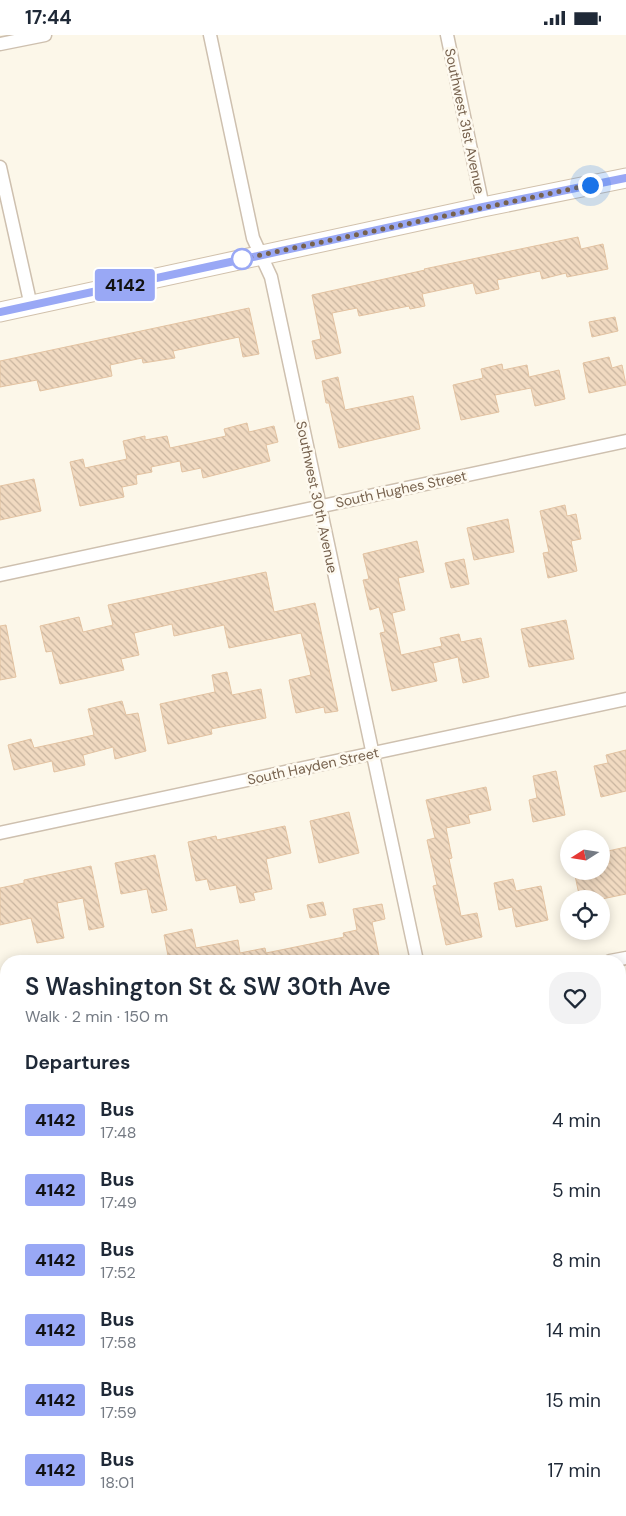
<!DOCTYPE html>
<meta charset="utf-8">
<style>
body{margin:0;font-family:"DM Sans",sans-serif;background:#f2f2f3;color:#1f2937;height:100vh;display:flex;flex-direction:column;font-size:19px;white-space:nowrap}
*{box-sizing:border-box;margin:0}
p{font-size:16px;color:#747a83}
.icon{flex:none;width:28px;height:28px;fill:none;stroke:currentColor;stroke-width:2;stroke-linecap:round;stroke-linejoin:round}
.map{position:relative;flex:1;overflow:hidden}
.drawer{position:absolute;left:0px;top:920px;width:626px;height:561px;display:flex;flex-direction:column;background:#fff;border-radius:20px 20px 0 0;box-shadow:0 2px 12px #0003}
.drawer>*{flex:none}
.badge{padding:0 10px;border-radius:4px;font-size:18px;line-height:32px}
.needle{width:32px;rotate:258deg}
.tools{position:absolute;left:560px;top:795px;display:grid;gap:10px}
.tools a{display:grid;place-items:center;width:50px;height:50px;border-radius:50%;background:#fff;box-shadow:0 2px 12px #0003;font-size:25px}
.you{position:absolute;width:25px;height:25px;margin:-12px;border:4px solid #fff;border-radius:50%;background:#1a73e8;box-shadow:0 0 0 8px #1a73e833}
.map>.badge{position:absolute;translate:-50% -50%;box-shadow:0 0 0 2px #fff}
h2{padding:0 25px;font-size:19px;line-height:45px}
.round{display:grid;place-items:center;flex:none;width:52px;height:52px;border-radius:20px;background:#f2f2f3}
.headline{display:flex;align-items:center;justify-content:space-between;height:85px;padding:0 25px}
h1{font-size:24px;font-weight:600;line-height:38px}
ul{padding:0;list-style:none}
li{display:flex;align-items:center;gap:15px;height:70px;padding:0 25px}
li div{flex:1}
li b{display:block;font-size:19px}
li em{font-style:normal}
li .badge{min-width:55px;font-weight:700;text-align:center}
.status{display:flex;justify-content:space-between;align-items:center;height:35px;padding:0 25px;background:#fff;direction:ltr}
.status svg{height:14px;fill:currentColor}
.map>svg:first-child{display:block}
</style>
<div class="status"><b>17:44</b><svg viewBox="0 0 49 12"><path d="M0 12V9h3v3zM5 12V6h3v6zM10 12V3h3v9zM15 12V0h3v12zM26 1h20v11H26zM47 4h2v5h-2z"/></svg></div>
<div class="map">
<svg width="626" height="1481" viewBox="0 0 626 1481">
<defs>
<pattern id="building-back-hatch" width="6" height="6" patternUnits="userSpaceOnUse" patternTransform="scale(1.25)"><rect width="6" height="6" fill="#f1dac1"/><path d="M-1 5l2 2M0 0l6 6M5-1l2 2" fill="none" stroke="#c8b49f"/></pattern>
</defs>
<rect width="100%" height="100%" fill="#fcf7e9"/>
<g fill="url(#building-back-hatch)" stroke="#e3c3a2">
<polygon points="578,202 581,214 603,209 608,234 567,242 566,238 542,244 540,236 497,245 499,254 476,259 473,248 422,259 425,271 410,274 409,271 359,281 357,273 332,278 341,318 316,324 312,306 321,304 312,260 425,235 424,234"/>
<polygon points="249,273 259,319 243,322 239,302 173,316 175,323 143,328 142,323 110,330 112,341 40,356 37,345 0,352 0,326"/>
<polygon points="615,282 618,296 592,302 589,287"/>
<polygon points="609,322 612,333 622,330 626,350 589,358 583,328"/>
<polygon points="502,329 503,335 527,330 529,342 559,335 565,364 535,371 531,353 495,360 499,377 461,385 453,350 483,343 481,334"/>
<polygon points="338,342 345,375 413,361 420,394 339,413 329,368 326,368 322,346"/>
<polygon points="247,388 249,397 274,391 278,407 266,410 270,426 203,443 201,433 182,437 180,426 151,432 152,437 136,440 137,449 122,452 124,462 80,471 70,427 83,424 85,433 127,424 123,406 145,401 145,405 167,401 170,413 226,401 224,394"/>
<polygon points="34,444 41,476 0,485 0,451"/>
<polygon points="565,470 567,481 576,479 581,504 571,506 577,536 548,543 543,518 549,517 540,476"/>
<polygon points="508,484 514,517 474,525 467,493"/>
<polygon points="417,506 424,537 398,543 405,575 392,578 401,620 442,611 440,603 459,599 461,607 481,603 489,642 463,648 458,622 433,628 437,646 392,656 380,598 385,597 379,572 370,575 363,545 369,544 363,519"/>
<polygon points="464,524 469,549 451,553 445,528"/>
<polygon points="266,537 274,577 315,568 338,676 325,678 324,672 296,678 289,645 311,640 301,598 229,613 224,590 174,601 172,589 134,598 139,620 121,624 124,635 60,649 52,616 46,617 40,591 79,582 83,597 113,590 108,570"/>
<polygon points="566,585 574,624 529,632 521,594"/>
<polygon points="6,590 16,642 0,645 0,591"/>
<polygon points="227,637 232,660 261,654 266,683 211,694 212,699 168,709 160,669 215,657 212,640"/>
<polygon points="122,666 126,680 138,678 146,716 115,724 113,712 83,720 85,730 54,737 52,726 14,735 8,710 31,704 34,713 94,700 88,674"/>
<polygon points="626,715 626,756 601,762 594,731 608,728 606,720"/>
<polygon points="556,736 565,780 533,787 529,765 537,763 533,741"/>
<polygon points="486,752 491,775 468,780 470,788 446,793 452,823 449,824 461,881 477,878 482,902 446,910 433,851 437,850 427,805 435,803 426,765"/>
<polygon points="349,777 359,818 319,828 310,786"/>
<polygon points="285,791 291,818 266,824 272,854 253,858 255,865 240,868 236,850 210,855 207,844 196,846 188,807 216,801 217,805"/>
<polygon points="626,812 626,859 602,864 580,864 574,836 601,836 601,829 610,828 608,816"/>
<polygon points="155,820 167,875 152,878 147,854 121,859 115,828"/>
<polygon points="91,831 104,892 89,895 83,863 57,868 64,903 37,908 31,883 0,890 0,853 24,848 24,845"/>
<polygon points="513,844 516,856 541,851 548,885 516,892 512,872 499,875 494,848"/>
<polygon points="323,867 326,880 310,883 307,870"/>
<polygon points="382,869 385,884 372,887 379,921 350,926 169,926 164,900 192,894 196,913 238,905 240,918 265,913 266,918 344,902 343,898 357,895 353,874"/>
</g>
<g fill="none" stroke-linecap="round" stroke-linejoin="round">
<g stroke="#cec0af" stroke-width="15">
<g id="minor">
<polyline points="210,0 253,203 271,242 417,926"/>
<polyline points="447,0 483,172"/>
<polyline points="0,9 45,0"/>
<polyline points="0,132 31,271"/>
<polyline points="0,540 626,406"/>
<polyline points="0,798 626,664"/>
<polyline points="610,926 626,923"/>
<polyline points="0,1058 6,1057"/>
<polyline points="0,1183 6,1182"/>
<polyline points="537,1475 539,1481"/>
<polyline points="608,1481 626,1473"/>
</g>
</g>
<g stroke="#cec0af" stroke-width="19">
<g id="tertiary">
<polyline points="620,1183 626,1182"/>
<polyline points="0,1315 6,1313"/>
</g>
</g>
<g stroke="#d1c1ac" stroke-width="21">
<g id="secondary">
<polyline points="0,277 483,172 626,143"/>
<polyline points="0,1200 6,1231"/>
<polyline points="59,1475 60,1481"/>
</g>
</g>
<use href="#minor" stroke="#fff" stroke-width="12"/>
<use href="#tertiary" stroke="#fff" stroke-width="16"/>
<use href="#secondary" stroke="#fff" stroke-width="19"/>
</g>
<g fill="none" stroke-linecap="round" stroke-linejoin="round">
<g stroke="#fff" stroke-width="11">
<polyline id="line" points="0,277 483,172 626,143"/>
</g>
<use href="#line" stroke="#99a8f5" stroke-width="8"/>
<polyline stroke="#76614d" stroke-width="5" stroke-dasharray="0 9" points="242,224 590,150"/>
</g>
<circle fill="#fff" stroke="#99a8f5" stroke-width="2.5" cx="242" cy="224" r="10"/>
<g text-anchor="middle" dominant-baseline="central" stroke-width="5" stroke-linejoin="round" paint-order="stroke">
<g font-size="14" fill="#76614d" stroke="#fefaf0">
<text transform="translate(465 86) rotate(78)">Southwest 31st Avenue</text>
<text transform="translate(401 454) rotate(-12)">South Hughes Street</text>
<text transform="translate(317 462) rotate(78)">Southwest 30th Avenue</text>
<text transform="translate(313 731) rotate(-12)">South Hayden Street</text>
</g>
</g>
</svg>
<div class="tools">
<a><svg class="needle" viewBox="-14 -14 28 28"><path d="M0-13l5 13h-10z" fill="#e53935"/><path d="M0 13l5-13h-10z" fill="#747a83"/></svg></a>
<a><svg class="icon" aria-label="locate" viewBox="0 0 24 24"><circle cx="12" cy="12" r="6"/><path d="M12 2v4M12 18v4M2 12h4M18 12h4"/></svg></a>
</div>
<div class="you" style="left:590px;top:150px"></div>
<b class="badge" style="left:125px;top:250px;background:#99a8f5;color:#111">4142</b>
<section class="drawer">
<div class="headline"><div><h1>S Washington St &amp; SW 30th Ave</h1><p>Walk · 2 min · 150 m</p></div><a class="round"><svg class="icon" aria-label="heart" viewBox="0 0 24 24"><path d="M12 20l-8-8c-3-5 5-10 8-4 3-6 11-1 8 4z"/></svg></a></div>
<h2>Departures</h2>
<ul>
<li><span class="badge" style="background:#99a8f5;color:#111">4142</span><div><b>Bus</b><p>17:48</p></div><em>4 min</em></li>
<li><span class="badge" style="background:#99a8f5;color:#111">4142</span><div><b>Bus</b><p>17:49</p></div><em>5 min</em></li>
<li><span class="badge" style="background:#99a8f5;color:#111">4142</span><div><b>Bus</b><p>17:52</p></div><em>8 min</em></li>
<li><span class="badge" style="background:#99a8f5;color:#111">4142</span><div><b>Bus</b><p>17:58</p></div><em>14 min</em></li>
<li><span class="badge" style="background:#99a8f5;color:#111">4142</span><div><b>Bus</b><p>17:59</p></div><em>15 min</em></li>
<li><span class="badge" style="background:#99a8f5;color:#111">4142</span><div><b>Bus</b><p>18:01</p></div><em>17 min</em></li>
</ul>
</section>
</div>
